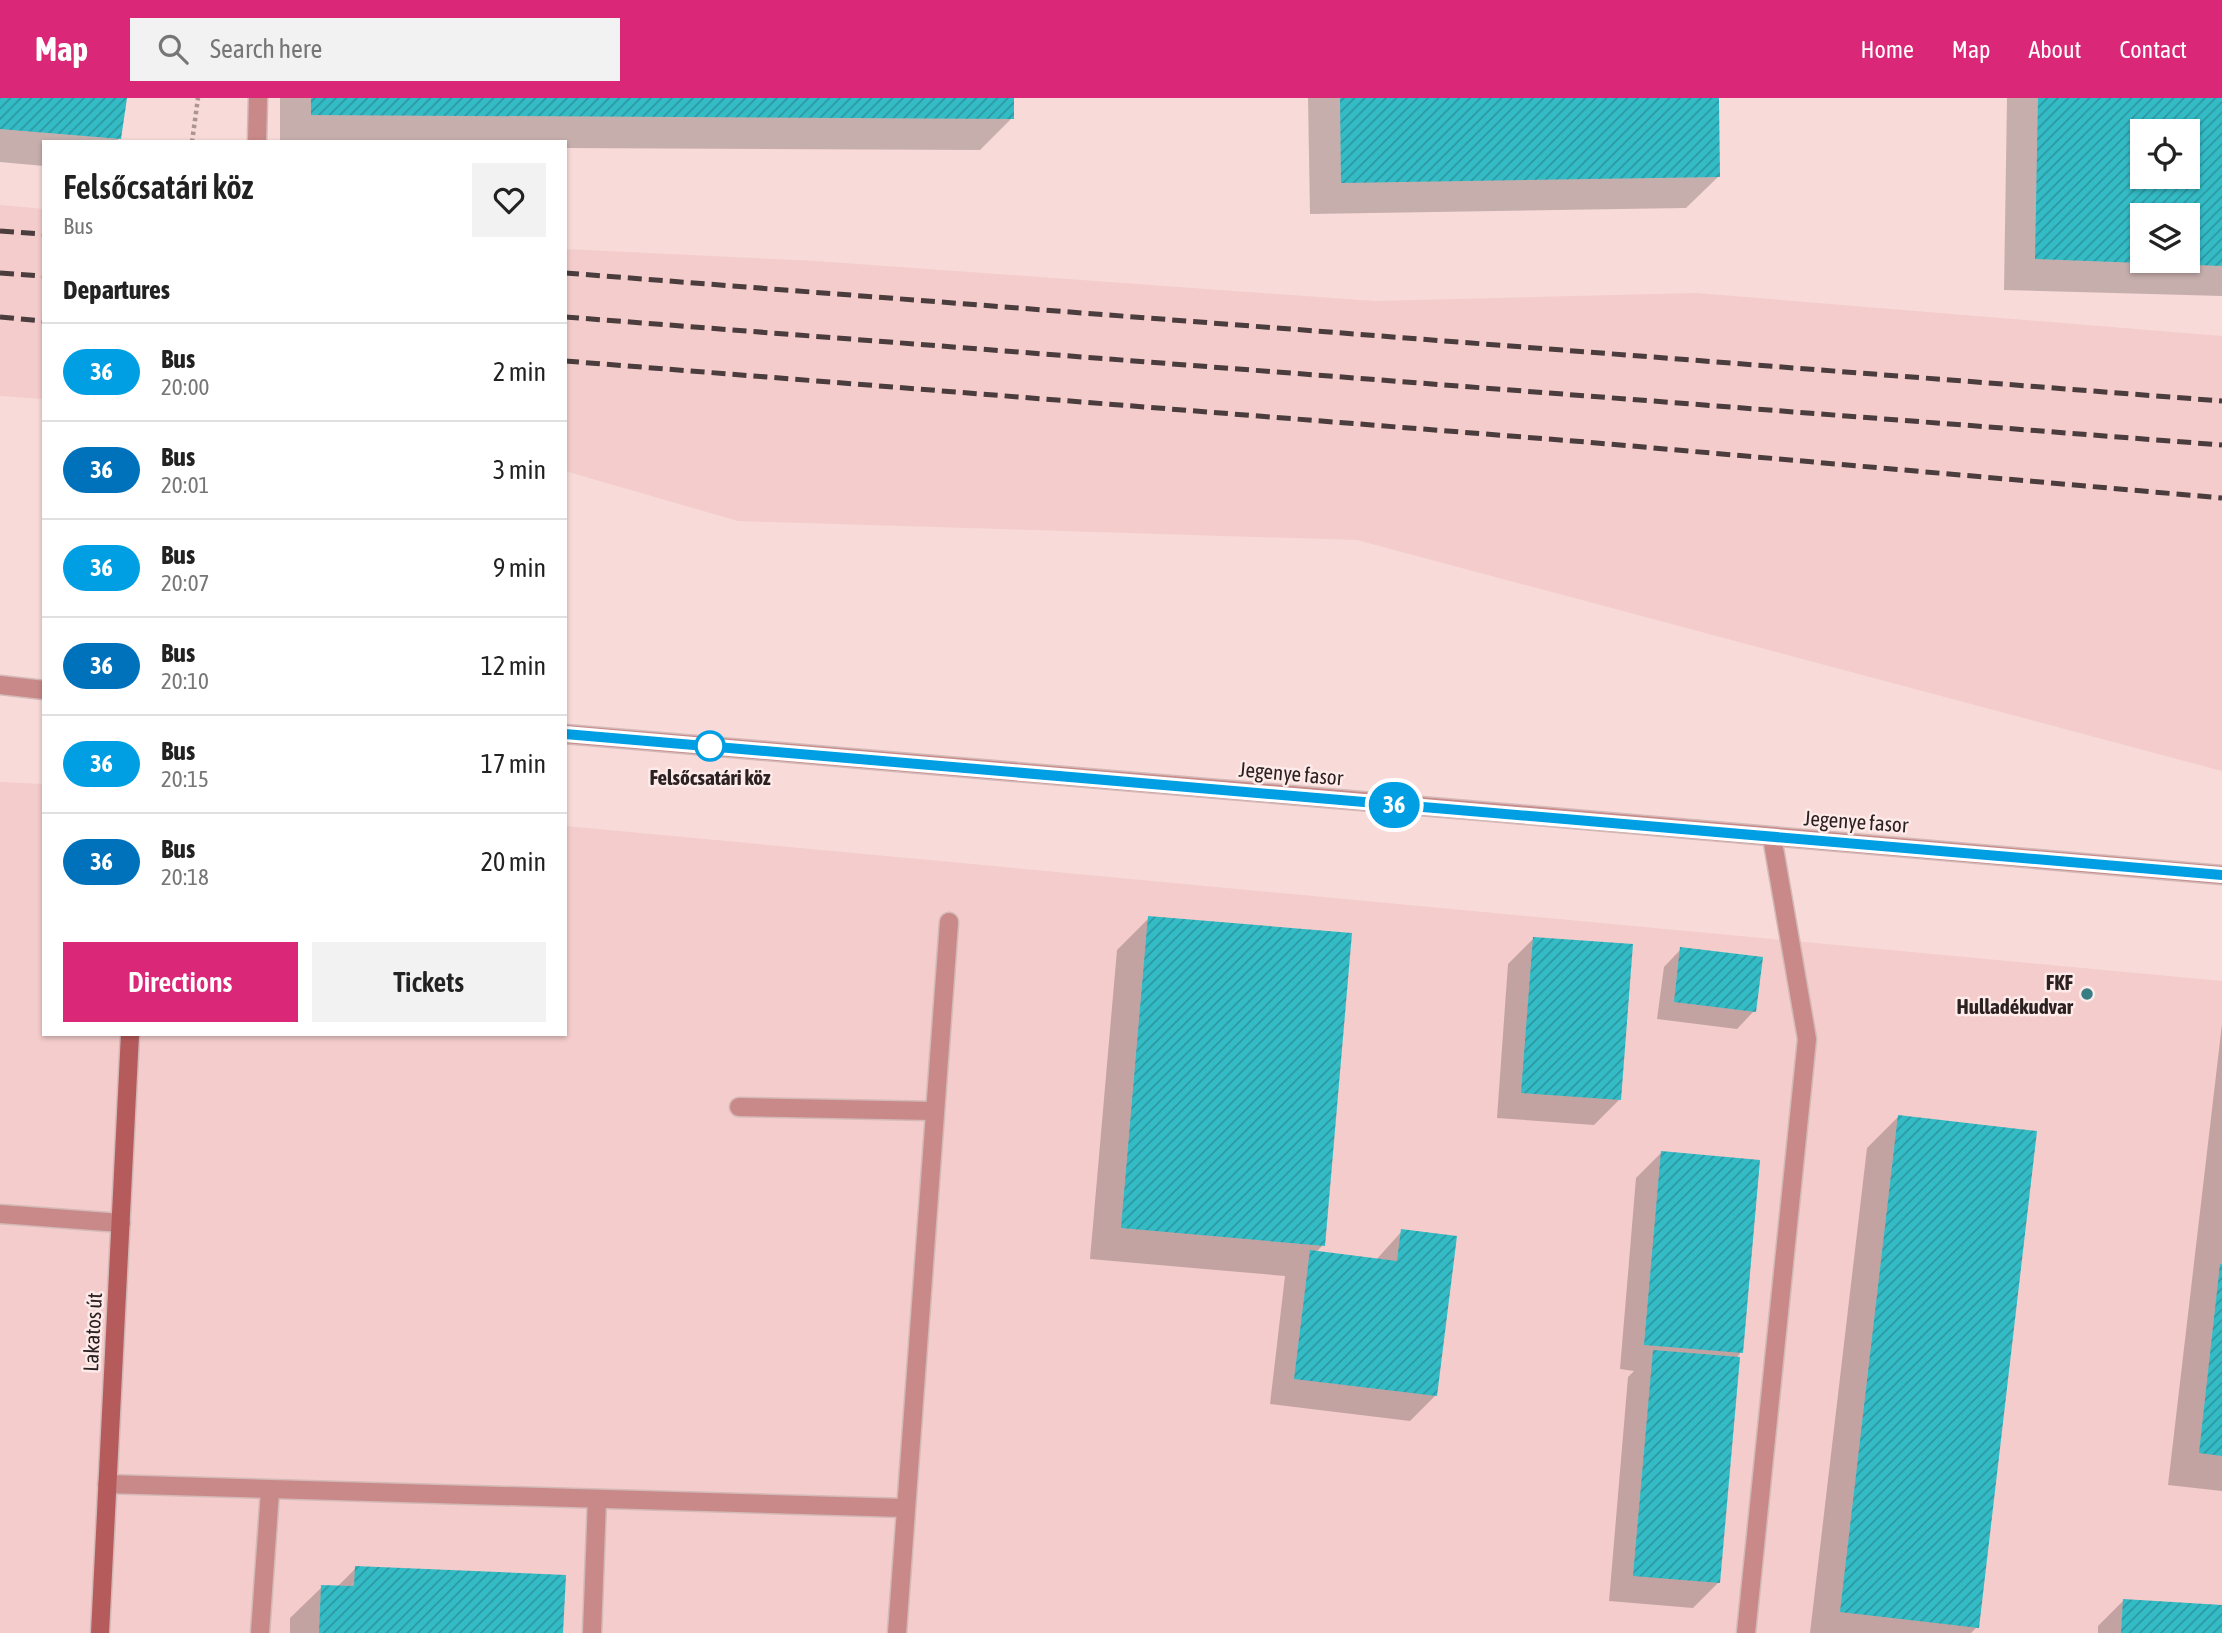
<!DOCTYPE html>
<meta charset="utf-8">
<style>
body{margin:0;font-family:"Asap Condensed",sans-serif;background:#f2f2f2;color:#222;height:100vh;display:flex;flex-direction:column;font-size:26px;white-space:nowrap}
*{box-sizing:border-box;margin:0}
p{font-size:23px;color:#767676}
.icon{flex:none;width:38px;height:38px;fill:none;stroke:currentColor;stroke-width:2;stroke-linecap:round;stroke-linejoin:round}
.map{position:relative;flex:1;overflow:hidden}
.sheet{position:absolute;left:42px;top:42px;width:525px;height:896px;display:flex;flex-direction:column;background:#fff;border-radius:0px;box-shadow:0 2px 5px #0004}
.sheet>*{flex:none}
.badge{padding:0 14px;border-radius:23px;font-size:24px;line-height:46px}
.tools{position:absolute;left:2130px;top:21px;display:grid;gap:14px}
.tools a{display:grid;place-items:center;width:70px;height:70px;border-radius:0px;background:#fff;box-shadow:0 2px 5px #0004;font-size:35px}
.map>.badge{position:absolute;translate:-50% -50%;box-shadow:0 0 0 4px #fff}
h2{padding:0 21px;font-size:26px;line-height:63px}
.round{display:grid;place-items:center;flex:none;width:74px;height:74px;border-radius:0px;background:#f2f2f2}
.head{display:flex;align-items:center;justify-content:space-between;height:119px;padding:0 21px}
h1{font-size:33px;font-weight:600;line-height:52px}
.button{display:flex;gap:14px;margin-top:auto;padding:14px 21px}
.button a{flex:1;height:80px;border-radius:0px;background:#db2777;color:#fff;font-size:28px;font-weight:600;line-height:80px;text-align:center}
.button a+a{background:#f2f2f2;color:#222}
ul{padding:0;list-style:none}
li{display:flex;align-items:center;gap:21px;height:98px;padding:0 21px;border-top:2px solid #e0e0e0}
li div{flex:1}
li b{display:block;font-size:26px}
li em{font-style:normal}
li .badge{min-width:77px;font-weight:700;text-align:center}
header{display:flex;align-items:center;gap:42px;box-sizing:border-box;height:98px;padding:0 35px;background:#db2777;color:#fff}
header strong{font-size:33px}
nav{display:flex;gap:38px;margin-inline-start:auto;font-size:24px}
.search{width:490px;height:63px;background:#f2f2f2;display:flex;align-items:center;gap:18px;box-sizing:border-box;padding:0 24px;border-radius:0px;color:#767676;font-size:26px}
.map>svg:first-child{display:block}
</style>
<header>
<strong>Map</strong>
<div class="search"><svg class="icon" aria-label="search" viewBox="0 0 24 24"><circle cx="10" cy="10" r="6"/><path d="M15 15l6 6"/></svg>Search here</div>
<nav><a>Home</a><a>Map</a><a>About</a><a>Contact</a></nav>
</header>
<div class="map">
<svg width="2222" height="1535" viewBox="0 0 2222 1535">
<defs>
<pattern id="building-hatch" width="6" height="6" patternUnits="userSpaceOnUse" patternTransform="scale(1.75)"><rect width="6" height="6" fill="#34bcc6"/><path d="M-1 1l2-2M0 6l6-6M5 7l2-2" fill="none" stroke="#2c98a0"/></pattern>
</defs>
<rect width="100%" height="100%" fill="#f8dad8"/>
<g fill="#f3cccb">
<polygon points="0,107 44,111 44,301 0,298"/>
<polygon points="565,151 816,163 1375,203 1696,195 2222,238 2222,673 1357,442 738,423 565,373"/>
<polygon points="0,684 44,686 44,936 565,936 565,728 2222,883 2222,1535 0,1535"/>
</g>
<g fill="#0003" fill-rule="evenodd">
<polygon points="0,0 125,0 119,40 116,44 44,44 44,68 0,64"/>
<polygon points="280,0 1012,0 1012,20 980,52 565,50 565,44 280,44"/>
<polygon points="1308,0 1717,0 1718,79 1686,110 1310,116"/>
<path d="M2007,0H2222V198L2004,192ZM2142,33H2188V79H2142ZM2142,117H2188V163H2142Z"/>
<polygon points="1149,820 1323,1147 1315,1155 1376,1162 1402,1133 1436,1297 1410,1323 1270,1306 1285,1178 1090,1161 1117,852"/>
<polygon points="1533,841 1619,1002 1594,1027 1497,1020 1508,866"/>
<polygon points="1681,851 1754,913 1737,931 1657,921 1664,869"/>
<polygon points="2222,926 2222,1393 2168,1387"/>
<polygon points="1899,1018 1977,1529 1971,1535 1810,1535 1867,1050"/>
<polygon points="1661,1055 1741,1254 1738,1258 1718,1485 1693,1510 1609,1503 1628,1279 1634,1273 1620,1271 1636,1080"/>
<polygon points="356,1470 561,1535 290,1535 290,1520 322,1489 337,1489"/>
<polygon points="2123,1503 2222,1509 2222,1535 2098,1535 2098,1528"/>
</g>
<g fill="url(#building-hatch)" fill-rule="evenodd">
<polygon points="0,0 127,0 121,41 0,31"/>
<polygon points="311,0 1014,0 1014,21 311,17"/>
<polygon points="1340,0 1719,0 1720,79 1341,85"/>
<path d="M2038,0H2222V168L2145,165L2188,163V117H2142V165L2035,161ZM2142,33H2188V79H2142Z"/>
<polygon points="1148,818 1352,835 1325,1148 1121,1130"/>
<polygon points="1533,839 1633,846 1621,1002 1521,995"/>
<polygon points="1680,849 1763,859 1756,914 1674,904"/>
<polygon points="1898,1017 2037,1033 1979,1530 1840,1514"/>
<polygon points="1661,1053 1760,1062 1743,1255 1644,1247"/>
<polygon points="1401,1131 1457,1138 1437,1298 1294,1281 1310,1152 1397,1163"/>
<polygon points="2220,1166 2222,1166 2222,1358 2199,1355"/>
<polygon points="1653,1252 1740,1259 1720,1485 1633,1478"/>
<polygon points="355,1468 566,1477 563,1535 319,1535 321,1487 354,1488"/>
<polygon points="2123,1501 2222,1507 2222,1535 2121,1535"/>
</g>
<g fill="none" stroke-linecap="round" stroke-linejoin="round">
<g stroke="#d3b9b7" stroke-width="21">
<g id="lane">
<polyline points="257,44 258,0"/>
<polyline points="739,1009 933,1013"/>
<polyline points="0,1116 121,1125"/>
<polyline points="107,1386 904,1410"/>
<polyline points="260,1535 270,1393"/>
<polyline points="592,1535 597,1402"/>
<polyline points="897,1535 949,824"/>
<polyline points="1746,1535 1807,941 1772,739"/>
</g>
</g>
<g stroke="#d3b9b7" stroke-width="21">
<g id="street">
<polyline points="0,587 44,592"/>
<path d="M565,636C1117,683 1670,728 2222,777"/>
</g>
</g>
<g stroke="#d3b9b7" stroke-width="21">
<polyline id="secondary" points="100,1535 130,936"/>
</g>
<polyline stroke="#ab9493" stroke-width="4.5" stroke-dasharray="3.5 3.5" stroke-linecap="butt" points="192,44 198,0"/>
<use href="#lane" stroke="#c88988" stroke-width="18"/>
<use href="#street" stroke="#c88988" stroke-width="18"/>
<use href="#secondary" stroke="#b55b5c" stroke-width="18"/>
<g stroke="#4b3d3d" stroke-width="5" stroke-dasharray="14 7" stroke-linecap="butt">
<polyline points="0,133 44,136"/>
<polyline points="0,175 44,178"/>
<polyline points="565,175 2222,303"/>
<polyline points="0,219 44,223"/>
<polyline points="565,219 2222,347"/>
<polyline points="565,263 1586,344 2222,400"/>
</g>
</g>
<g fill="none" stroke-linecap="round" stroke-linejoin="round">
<g stroke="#fff" stroke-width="16">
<path id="line" d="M565,636C1117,685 1670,728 2222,777"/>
</g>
<use href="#line" stroke="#009ee3" stroke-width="10"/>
</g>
<circle fill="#fff" stroke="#009ee3" stroke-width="3.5" cx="710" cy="648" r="14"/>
<circle fill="#367e84" stroke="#fdeae9" stroke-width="2.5" cx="2087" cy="896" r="7"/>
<g text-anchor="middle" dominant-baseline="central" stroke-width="5" stroke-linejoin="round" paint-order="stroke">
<g font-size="21" fill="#2c2121" stroke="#fdeae9">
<text transform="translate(1291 675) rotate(5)">Jegenye fasor</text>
<text transform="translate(1856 723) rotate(4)">Jegenye fasor</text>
<text transform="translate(92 1234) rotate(-87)">Lakatos út</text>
</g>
<g font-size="21" font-weight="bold" fill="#2c2121" stroke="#fdeae9">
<text x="710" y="679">Felsőcsatári köz</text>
</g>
<g font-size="21" font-weight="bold" fill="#2c2121" stroke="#fdeae9" text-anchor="end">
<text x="2073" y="884">FKF<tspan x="2073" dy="24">Hulladékudvar</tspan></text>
</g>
</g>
</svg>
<div class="tools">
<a><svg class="icon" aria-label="locate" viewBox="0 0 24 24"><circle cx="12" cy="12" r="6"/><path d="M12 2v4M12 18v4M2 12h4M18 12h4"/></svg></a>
<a><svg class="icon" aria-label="layers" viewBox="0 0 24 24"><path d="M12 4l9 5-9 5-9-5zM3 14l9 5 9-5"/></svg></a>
</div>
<b class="badge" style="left:1394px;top:707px;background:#009ee3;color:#fff">36</b>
<section class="sheet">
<div class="head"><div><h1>Felsőcsatári köz</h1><p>Bus</p></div><a class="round"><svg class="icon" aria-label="heart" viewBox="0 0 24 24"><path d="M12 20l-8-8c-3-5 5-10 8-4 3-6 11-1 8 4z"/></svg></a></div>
<h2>Departures</h2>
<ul>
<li><span class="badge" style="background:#009ee3;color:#fff">36</span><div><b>Bus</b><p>20:00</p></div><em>2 min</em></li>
<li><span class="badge" style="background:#0072bc;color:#fff">36</span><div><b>Bus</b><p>20:01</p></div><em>3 min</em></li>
<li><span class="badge" style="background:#009ee3;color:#fff">36</span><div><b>Bus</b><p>20:07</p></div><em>9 min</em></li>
<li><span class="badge" style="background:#0072bc;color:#fff">36</span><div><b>Bus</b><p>20:10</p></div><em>12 min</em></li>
<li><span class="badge" style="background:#009ee3;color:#fff">36</span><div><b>Bus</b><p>20:15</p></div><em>17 min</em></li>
<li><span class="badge" style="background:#0072bc;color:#fff">36</span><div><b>Bus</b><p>20:18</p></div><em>20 min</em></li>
</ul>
<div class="button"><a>Directions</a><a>Tickets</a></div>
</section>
</div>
